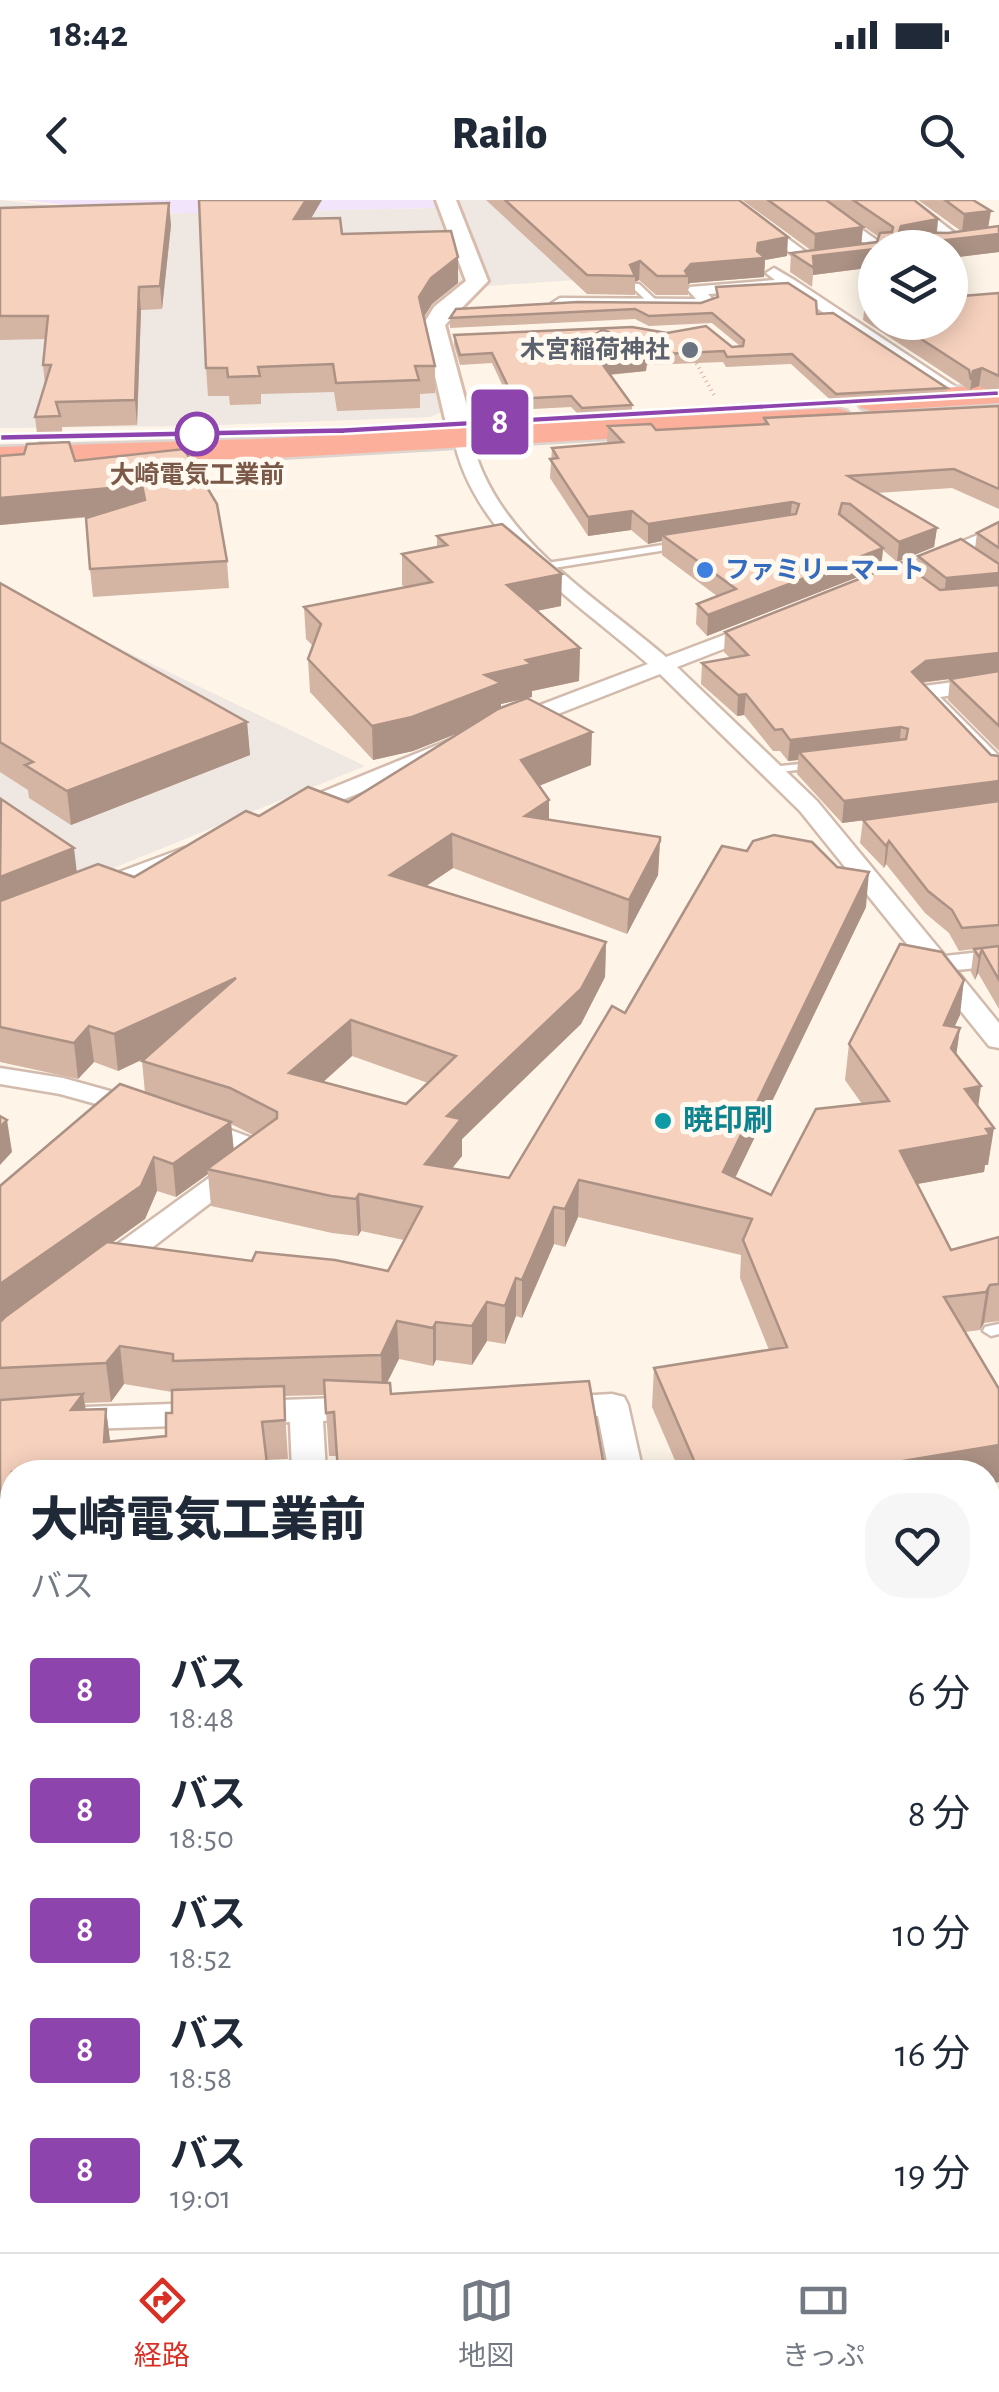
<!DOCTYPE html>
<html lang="ja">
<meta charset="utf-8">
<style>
body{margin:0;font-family:"Alegreya Sans","Noto Sans JP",sans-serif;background:#f6f6f7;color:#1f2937;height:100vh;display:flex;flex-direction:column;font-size:38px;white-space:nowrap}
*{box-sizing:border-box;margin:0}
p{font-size:32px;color:#747a83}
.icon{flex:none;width:55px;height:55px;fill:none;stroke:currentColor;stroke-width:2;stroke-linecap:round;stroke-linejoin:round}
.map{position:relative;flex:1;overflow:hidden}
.panel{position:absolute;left:0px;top:1260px;width:1000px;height:792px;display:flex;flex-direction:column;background:#fff;border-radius:40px 40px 0 0;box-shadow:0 5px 25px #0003}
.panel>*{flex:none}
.badge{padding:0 20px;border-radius:8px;font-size:35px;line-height:65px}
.buttons{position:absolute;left:858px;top:30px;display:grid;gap:20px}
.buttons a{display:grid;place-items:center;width:110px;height:110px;border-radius:50%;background:#fff;box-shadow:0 5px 25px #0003;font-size:50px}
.map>.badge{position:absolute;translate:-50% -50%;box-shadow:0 0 0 5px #fff}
.round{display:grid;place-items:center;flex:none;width:105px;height:105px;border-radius:40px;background:#f6f6f7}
.overview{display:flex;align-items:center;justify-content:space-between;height:170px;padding:0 30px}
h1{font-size:48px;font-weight:800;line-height:75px}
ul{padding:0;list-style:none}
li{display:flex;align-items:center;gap:30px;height:120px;padding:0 30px}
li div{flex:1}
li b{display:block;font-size:38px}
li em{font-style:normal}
li .badge{min-width:110px;font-weight:700;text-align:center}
.status{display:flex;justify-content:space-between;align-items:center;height:70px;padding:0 50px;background:#fff;direction:ltr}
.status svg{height:28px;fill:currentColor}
header{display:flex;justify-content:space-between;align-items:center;height:130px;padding:0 30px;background:#fff;font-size:45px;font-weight:800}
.menu{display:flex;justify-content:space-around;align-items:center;height:140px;border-top:2px solid #e0e1e3;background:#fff;font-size:28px;color:#747a83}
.menu a{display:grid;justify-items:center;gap:5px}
.menu .current{color:#d93025}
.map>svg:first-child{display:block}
</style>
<div class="status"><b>18:42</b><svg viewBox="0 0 49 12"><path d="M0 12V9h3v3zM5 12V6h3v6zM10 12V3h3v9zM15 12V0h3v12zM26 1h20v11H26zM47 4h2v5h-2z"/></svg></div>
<header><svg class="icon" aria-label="back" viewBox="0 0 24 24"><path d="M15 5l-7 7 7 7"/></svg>Railo<svg class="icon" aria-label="search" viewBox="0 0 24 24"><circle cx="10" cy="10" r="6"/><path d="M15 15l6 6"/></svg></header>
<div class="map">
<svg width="999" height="2052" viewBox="0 0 999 2052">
<rect width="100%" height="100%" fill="#fef5e8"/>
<g fill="#efe7e2">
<polygon points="0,0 143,14 436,8 462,82 459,90 426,112 423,119 444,211 430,217 193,226 0,228"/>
<polygon points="458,0 677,0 757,68 487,86 487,71"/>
<polygon points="0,391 365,566 0,714"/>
</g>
<polygon fill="#f2e5fb" points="22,0 433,0 436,8 143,14"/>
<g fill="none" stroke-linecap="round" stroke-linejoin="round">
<g stroke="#d2bbac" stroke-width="5">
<g id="lane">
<polygon points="633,84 639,84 657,101 657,105 651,105 633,88"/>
<polygon points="682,342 687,345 685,347 547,369 542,366 547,363"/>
<polygon points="818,562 824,565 822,567 772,573 766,570 772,567"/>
<polygon points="999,1124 999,1134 991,1136 983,1131 985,1127"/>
</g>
</g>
<g stroke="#d2bbac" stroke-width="5">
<g id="street">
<polygon points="720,0 736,0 818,61 805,64"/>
<polygon points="804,0 820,0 888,48 875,48 875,51"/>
<polygon points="896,0 912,0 965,41 953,44"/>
<polygon points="774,68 796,81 968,195 953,199 788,89 708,94 716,103 701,109 560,108 552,103 560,98 696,99 688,90 690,87 775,80 766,73"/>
<path d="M462,231L471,236C492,336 593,394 666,457L753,424H767L770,428L767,432L677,467L817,601L945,756L999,750V766L956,770L999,823V848L989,846L800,611L660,474L522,528H506L503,523L506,518L648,464C574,399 473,338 453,236Z"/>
<polygon points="999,326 999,339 880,387 866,387 863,383"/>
<polygon points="999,476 999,488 940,497 999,556 999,576 991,574 913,493 924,486"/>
<polygon points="452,539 460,541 463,546 460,551 304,616 288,616 284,611 288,606"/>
<polygon points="184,648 193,650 196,655 193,660 100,696 82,696 79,691 82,686"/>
<polygon points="0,868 63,878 153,903 157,909 153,915 143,917 60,894 0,884"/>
<polygon points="196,917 273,946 277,952 115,1076 93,1076 89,1069 93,1062 242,954 186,932 182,926 186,920"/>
<polygon points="612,1194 624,1197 628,1205 643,1272 609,1272 598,1216 541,1214 537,1206 541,1198"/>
<polygon points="367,1197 379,1200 383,1208 379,1216 323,1221 326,1272 292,1272 290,1222 0,1232 0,1210"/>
<polygon points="999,1372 999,1398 988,1400 988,1374"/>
<polygon points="999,1983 999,2025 988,2026 988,1984"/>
<polygon points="382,2040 595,2040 589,2052 384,2052"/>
</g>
</g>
<g stroke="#d8bdac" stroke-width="6">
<polygon id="secondary" points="436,0 456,0 488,81 445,125 475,236 462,244 449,236 423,125 434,107 466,81"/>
</g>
<g stroke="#ddd4d0" stroke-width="5">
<g id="highway">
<polygon points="999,185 999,203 872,211 861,208 856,201 861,194 872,191"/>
<polygon points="836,208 847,211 852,218 847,225 258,259 0,267 0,247 258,239"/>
</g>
</g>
<polyline stroke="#dbb4a0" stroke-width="4" stroke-dasharray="1 4" stroke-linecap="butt" points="694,159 715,197"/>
<use href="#lane" fill="#fff" fill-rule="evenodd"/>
<use href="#street" fill="#fff" fill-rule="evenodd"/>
<use href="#secondary" fill="#fff" fill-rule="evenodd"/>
<use href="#highway" fill="#fcb09b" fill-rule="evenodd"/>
</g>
<g fill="#d4b4a3" fill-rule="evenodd">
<polygon points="486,0 739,0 787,56 765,60 764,77 690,83 688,85 688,95 656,95 639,80 635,82 635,95 587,94"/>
<path d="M742,0H914L938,19L937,33H948L961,31L918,0H973L989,27L999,26V52L950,58L875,48V67L813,75L812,87L790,72L791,53L812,51ZM828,2L879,37L877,42L861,44L863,27Z"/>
<polygon points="0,8 171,25 162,109 141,110 137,225 62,227 63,241 38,242 35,217 45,185 43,165 46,139 0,140"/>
<polygon points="311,18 342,34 458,57 458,83 432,104 424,117 435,166 435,193 420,194 420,208 337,211 334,192 261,194 261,204 230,205 229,196 208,196 206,168"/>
<path d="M716,87L817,114L947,188L946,199L836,205L791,164L726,167L723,162L647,165L646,171L610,175L632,205V216L582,218L571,207L514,210L492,163L460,165L454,145V135L632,127L732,147L740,146L712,123L649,126L635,119L450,128V118L701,103L716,97ZM601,141L609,143L611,154L601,151L598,143Z"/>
<polygon points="999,93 999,195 979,186 971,189 969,198 967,188 863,120 865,103 875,102 875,122 950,122"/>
<polygon points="999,206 999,309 952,288 877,293 937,328 934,347 897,362 883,350 881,368 707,436 696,424 697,404 717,396 662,355 662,341 648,344 631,330 588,336 550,278 552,248 607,243 608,226 656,230 763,224 764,218"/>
<polygon points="0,256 75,261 217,304 227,361 229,388 93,397 90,369 91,317 0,325"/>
<polygon points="999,322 999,551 948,500 950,479 922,483 991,555 999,556 999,809 978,773 975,780 971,772 974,749 959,751 949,733 925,713 886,664 884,668 860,643 863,620 867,620 842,623 797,574 798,560 788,561 780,551 773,551 744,515 737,516 701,484 702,463 730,458 724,452 725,432 916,373 918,356 975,348 977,333"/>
<path d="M437,336L561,406L536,411L580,448L579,481L532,491V497L527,498L591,565L539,586L549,620L660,637L658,675L627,734L453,668L425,686L606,742L605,777L581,824L462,939V956L452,968L509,978L625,813L866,707L735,978L771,995L862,904L845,880L849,844L960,815L954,827L960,828L956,854L978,907L988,965H985L984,972L917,984L951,1050L999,1037V1121L984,1123L980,1130L965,1132L999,1282L988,1284V1272H680L652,1207L654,1168L769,1150L740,1078L741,1055L578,1017L565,1047L554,1044L522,1118L516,1116L505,1144L487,1141L472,1165L436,1160L433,1166L399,1159L337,1256H329L325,1195L284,1196L288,1259L12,1272V2040H118L29,2052H7L0,2020L6,1546H0V986L145,893L142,861L147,857L118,871L94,862L78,879L0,862V600L77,672L134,677L259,616L348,602L461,532L413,551L373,560L310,492L308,459L313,446L306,439L304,407L405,387L402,385V354L437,347ZM526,498L501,508V504ZM352,856L428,883L406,904L323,882ZM231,924L253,935L234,950ZM208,974L211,1006L332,1033L358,1036L361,1031L404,1040L388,1071L252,1061L112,1043L145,1019L157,991L176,997ZM124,1184L172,1192V1213L166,1236L110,1242L106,1209L86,1210L85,1203L111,1202Z"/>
<polygon points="0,383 247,522 250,555 71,625 29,598 28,590 0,572"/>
<polygon points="999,1394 999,1693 988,1695 988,1395"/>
<polygon points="988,1718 999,1718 999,1972 988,1973"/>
<polygon points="780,2040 856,2040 859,2052 778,2052"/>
</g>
<g fill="#ac9285">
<polygon points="306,0 322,0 296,44 294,19"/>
<polygon points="169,3 171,25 162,109 160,86"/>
<polygon points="991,11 988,29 962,32 964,14"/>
<polygon points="938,19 936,37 999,34 999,52 950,58 950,48 886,48 901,26"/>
<polygon points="863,27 861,46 814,52 815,34"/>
<polygon points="788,37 787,56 765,60 764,77 690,83 688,85 688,76 685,71 691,64 758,43"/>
<polygon points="875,49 875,67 813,75 813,56"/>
<polygon points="458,57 458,83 432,104 420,123 419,97 431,78"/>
<polygon points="640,61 639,80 635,82 635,76 630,65"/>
<polygon points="139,87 141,110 137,225 135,200"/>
<polygon points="602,130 601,141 596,145 596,134"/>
<polygon points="647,160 646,171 603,175 603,165"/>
<polygon points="982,168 979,186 971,189 969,198 973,171"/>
<polygon points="142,285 145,311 0,325 0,298"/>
<polygon points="792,302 790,321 662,335 662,341 648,344 648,324"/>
<polygon points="632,311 631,330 588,336 588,317"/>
<polygon points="937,328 934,347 897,362 899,342"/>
<polygon points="883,348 881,368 707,436 708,415"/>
<polygon points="999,373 999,392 944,398 946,378"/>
<polygon points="562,374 561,406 507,417 507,385"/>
<polygon points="580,448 579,481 532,491 532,497 501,504 501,516 413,551 373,560 372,526 485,475 526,460"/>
<polygon points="999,453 999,473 924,482 909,493 912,472 926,461"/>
<polygon points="746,494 744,515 737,516 738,495"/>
<polygon points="247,522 250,555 71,625 67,591"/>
<polygon points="901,527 899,548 799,552 798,560 788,561 790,540"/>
<polygon points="592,532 591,565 521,593 521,560"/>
<polygon points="999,581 999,602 842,623 844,601"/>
<polygon points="549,600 549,633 525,616"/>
<polygon points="452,634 453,668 391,710 390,675"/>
<polygon points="660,641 658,675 627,734 629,700"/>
<polygon points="889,641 886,664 884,668 886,646"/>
<polygon points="74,648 78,682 0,713 0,677"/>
<polygon points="869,672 866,707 720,1009 723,972"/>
<polygon points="606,742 605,777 581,824 462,939 462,956 426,1001 425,964 447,916"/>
<polygon points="982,750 978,773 975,780 979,757"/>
<polygon points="236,778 239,814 118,871 114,834"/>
<polygon points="964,780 960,815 939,861 944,825"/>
<polygon points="351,820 352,856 292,910 289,873"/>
<polygon points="89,826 94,862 78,879 74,843"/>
<polygon points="960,828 955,864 951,848"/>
<polygon points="981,886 976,922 965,889"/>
<polygon points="7,920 12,952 0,965 0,927"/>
<polygon points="231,922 234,955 207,969 208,974 176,997 173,964"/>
<polygon points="994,928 988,965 985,965 984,972 895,988 900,951"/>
<polygon points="154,957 157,991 145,1019 0,1122 0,1084"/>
<polygon points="579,980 578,1017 565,1047 565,1009"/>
<polygon points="359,994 361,1031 358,1036 356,999"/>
<polygon points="554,1007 554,1044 522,1118 522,1080"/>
<polygon points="516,1078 516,1116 505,1144 505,1106"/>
<polygon points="990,1085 984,1123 980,1130 986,1092"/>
<polygon points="487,1102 487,1141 472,1165 472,1126"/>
<polygon points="397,1121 399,1159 382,1193 381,1155"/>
<polygon points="436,1122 436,1160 433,1166 433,1128"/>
<polygon points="120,1146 124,1184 111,1202 106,1163"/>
<polygon points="83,1194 89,1232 71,1210"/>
<polygon points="106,1209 111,1248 104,1242"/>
<polygon points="999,1245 999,1282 988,1284 988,1272 837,1272"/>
</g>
<g fill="#f6d1be" stroke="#ac9285" stroke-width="2.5" fill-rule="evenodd">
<polygon points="199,0 306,0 294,19 340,18 342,34 451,31 458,57 431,78 419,97 435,166 415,166 419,180 336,183 333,164 258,167 260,176 228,177 227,168 206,168"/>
<polygon points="505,0 739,0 788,37 758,43 757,51 765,58 691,64 685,71 688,76 657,76 640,61 630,65 635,76 587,75"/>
<polygon points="768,0 826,0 863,27 815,34"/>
<polygon points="853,0 914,0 938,19 901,26 899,32 948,33 999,26 999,34 875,48 875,49 813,56 814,68 791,53 877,42 880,33 892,32 893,27"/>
<polygon points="945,0 973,0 991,11 964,14"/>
<polygon points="169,3 160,86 139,87 135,200 56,202 60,216 35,217 51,165 43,165 48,116 0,116 0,8"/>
<path d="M788,83L816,101L817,114L833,113L947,188L836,194L792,154L727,157L724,151L642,155L647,160L603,165L632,205L582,208L571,196L514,199L492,153L460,155L454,135L632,127L667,133L706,126L732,147L743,146L744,140L712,113L649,116L635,109L450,118L456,109L578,102L701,103L718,97L716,87ZM602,130L609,132L613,155L601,151L596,134Z"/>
<polygon points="999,93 999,176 982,168 973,171 971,180 969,170 895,122 950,122 950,97"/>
<polygon points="875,102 875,110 865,103"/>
<polygon points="999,206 999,289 954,269 848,276 937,328 899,342 850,304 842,303 839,314 883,348 708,415 697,404 736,389 662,335 796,314 799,304 792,302 648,324 632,311 588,317 550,259 558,258 552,248 623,242 608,226 651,224 656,230 768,224 764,218"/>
<polygon points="69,242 75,261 184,249 217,304 227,361 90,369 86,318 145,300 142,285 0,298 0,256 24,254 27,244"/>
<polygon points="999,322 999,348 977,333"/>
<polygon points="502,324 562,374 507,385 580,448 526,460 532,464 485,475 501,483 412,517 372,526 308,459 321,424 304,407 432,382 402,354 447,345 437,336"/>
<polygon points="961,339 999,364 999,373 946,378 918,356"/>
<polygon points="902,362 940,390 999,385 999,453 926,461 912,472 991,555 999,556 999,581 844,601 799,552 906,539 908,529 901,527 790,540 782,529 775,530 746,494 738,495 702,463 748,455 725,432"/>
<polygon points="0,383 247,522 67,591 25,565 33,562 0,542"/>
<polygon points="999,471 999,526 950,479"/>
<path d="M527,498L592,532L521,560L549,600L525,616L660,637V641L629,700L452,634L390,675L606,742L581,789L447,916L461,919L425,964L509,978L612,806L625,813L722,646L747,651L753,641L774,635L812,642L837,667L869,672L723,972L771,995L816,909L889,901L849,844L900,744L942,752L964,780L944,825L960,828L951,848L981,886L965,889L994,928L986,929L990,935L900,951L951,1050L999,1037V1084L990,1085L986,1092L944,1097L999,1189V1245L837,1272H699L654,1168L787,1147L743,1040L752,1019L579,980L565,1009L554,1007L522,1080L516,1078L505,1106L487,1102L472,1126L436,1122L433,1128L397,1121L381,1155L173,1161V1154L120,1146L106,1163L0,1168V1122L5,1117L107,1042L252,1061L256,1052L335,1060L388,1071L422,1007L359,994L356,999L331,996L207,969L277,918V912L230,888L142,861L236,778L114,834L89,826L74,843L0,827V701L98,664L134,677L246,611L259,616L308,587L348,602L498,509ZM351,820L456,856L406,904L289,873Z"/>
<polygon points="1,599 74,648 0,677"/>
<polygon points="999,601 999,725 962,728 952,710 928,691 889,641 886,646 863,620"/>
<polygon points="999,746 999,780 982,750 979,757 974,749"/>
<polygon points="120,884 231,922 173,964 154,957 141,986 0,1084 0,986"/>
<polygon points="0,916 7,920 0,927"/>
<polygon points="324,1180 390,1183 391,1194 589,1181 605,1272 338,1272 334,1212 326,1213"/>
<polygon points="284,1186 285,1220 262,1222 268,1272 12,1272 12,2014 0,2016 7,1507 0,1507 0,1200 83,1194 71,1210 106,1209 104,1242 166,1236 166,1213 172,1213 172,1190"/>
<polygon points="999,1394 999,1656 988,1658 988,1395"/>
<polygon points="988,1718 999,1718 999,1926 988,1927"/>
<polygon points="640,2040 683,2040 687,2052 584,2052"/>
<polygon points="783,2040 856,2040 859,2052 786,2052"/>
</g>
<polygon fill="#8e44ad" stroke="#fff" stroke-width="2.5" points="999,190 999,196 344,234 0,241 0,234 344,227"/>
<circle fill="#6b7280" stroke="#fff9f0" stroke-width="4" cx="690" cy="150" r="10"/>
<circle fill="#fff" stroke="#8e44ad" stroke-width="5" cx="197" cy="234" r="20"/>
<circle fill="#3f7fe0" stroke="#fff9f0" stroke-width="4" cx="705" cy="370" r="10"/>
<circle fill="#0f9aa8" stroke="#fff9f0" stroke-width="4" cx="663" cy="921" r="10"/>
<g text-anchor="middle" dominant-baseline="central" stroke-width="10" stroke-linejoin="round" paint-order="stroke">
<g font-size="25" font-weight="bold" fill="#5b616d" stroke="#fff9f0" text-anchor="end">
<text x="670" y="150">木宮稲荷神社</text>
</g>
<g font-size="25" font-weight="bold" fill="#7b5949" stroke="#fff9f0">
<text x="197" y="275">大崎電気工業前</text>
</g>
<g font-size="25" font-weight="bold" fill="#366cbe" stroke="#fff9f0" text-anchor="start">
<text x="725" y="370">ファミリーマート</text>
</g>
<g font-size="30" font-weight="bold" fill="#0d838f" stroke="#fff9f0" text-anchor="start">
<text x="683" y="921">暁印刷</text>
</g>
</g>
</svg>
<div class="buttons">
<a><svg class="icon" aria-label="layers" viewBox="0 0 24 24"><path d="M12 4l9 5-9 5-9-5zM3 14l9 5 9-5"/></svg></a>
</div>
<b class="badge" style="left:500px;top:222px;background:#8e44ad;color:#fff">8</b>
<section class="panel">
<div class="overview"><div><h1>大崎電気工業前</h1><p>バス</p></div><a class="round"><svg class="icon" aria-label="heart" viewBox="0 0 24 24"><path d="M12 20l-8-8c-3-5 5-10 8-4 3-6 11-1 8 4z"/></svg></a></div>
<ul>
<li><span class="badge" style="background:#8e44ad;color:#fff">8</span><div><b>バス</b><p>18:48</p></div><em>6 分</em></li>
<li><span class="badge" style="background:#8e44ad;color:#fff">8</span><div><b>バス</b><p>18:50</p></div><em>8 分</em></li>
<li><span class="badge" style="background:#8e44ad;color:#fff">8</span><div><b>バス</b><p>18:52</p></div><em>10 分</em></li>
<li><span class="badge" style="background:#8e44ad;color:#fff">8</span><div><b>バス</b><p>18:58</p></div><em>16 分</em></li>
<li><span class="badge" style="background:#8e44ad;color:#fff">8</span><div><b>バス</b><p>19:01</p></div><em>19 分</em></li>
</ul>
</section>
</div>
<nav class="menu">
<a class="current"><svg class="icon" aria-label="directions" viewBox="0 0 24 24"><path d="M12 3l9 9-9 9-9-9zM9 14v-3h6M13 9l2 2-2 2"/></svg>経路</a>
<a><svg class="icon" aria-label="map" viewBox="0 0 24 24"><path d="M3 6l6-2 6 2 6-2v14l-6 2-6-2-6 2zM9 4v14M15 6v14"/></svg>地図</a>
<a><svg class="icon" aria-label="tickets" viewBox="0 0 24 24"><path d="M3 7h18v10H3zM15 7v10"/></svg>きっぷ</a>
</nav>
